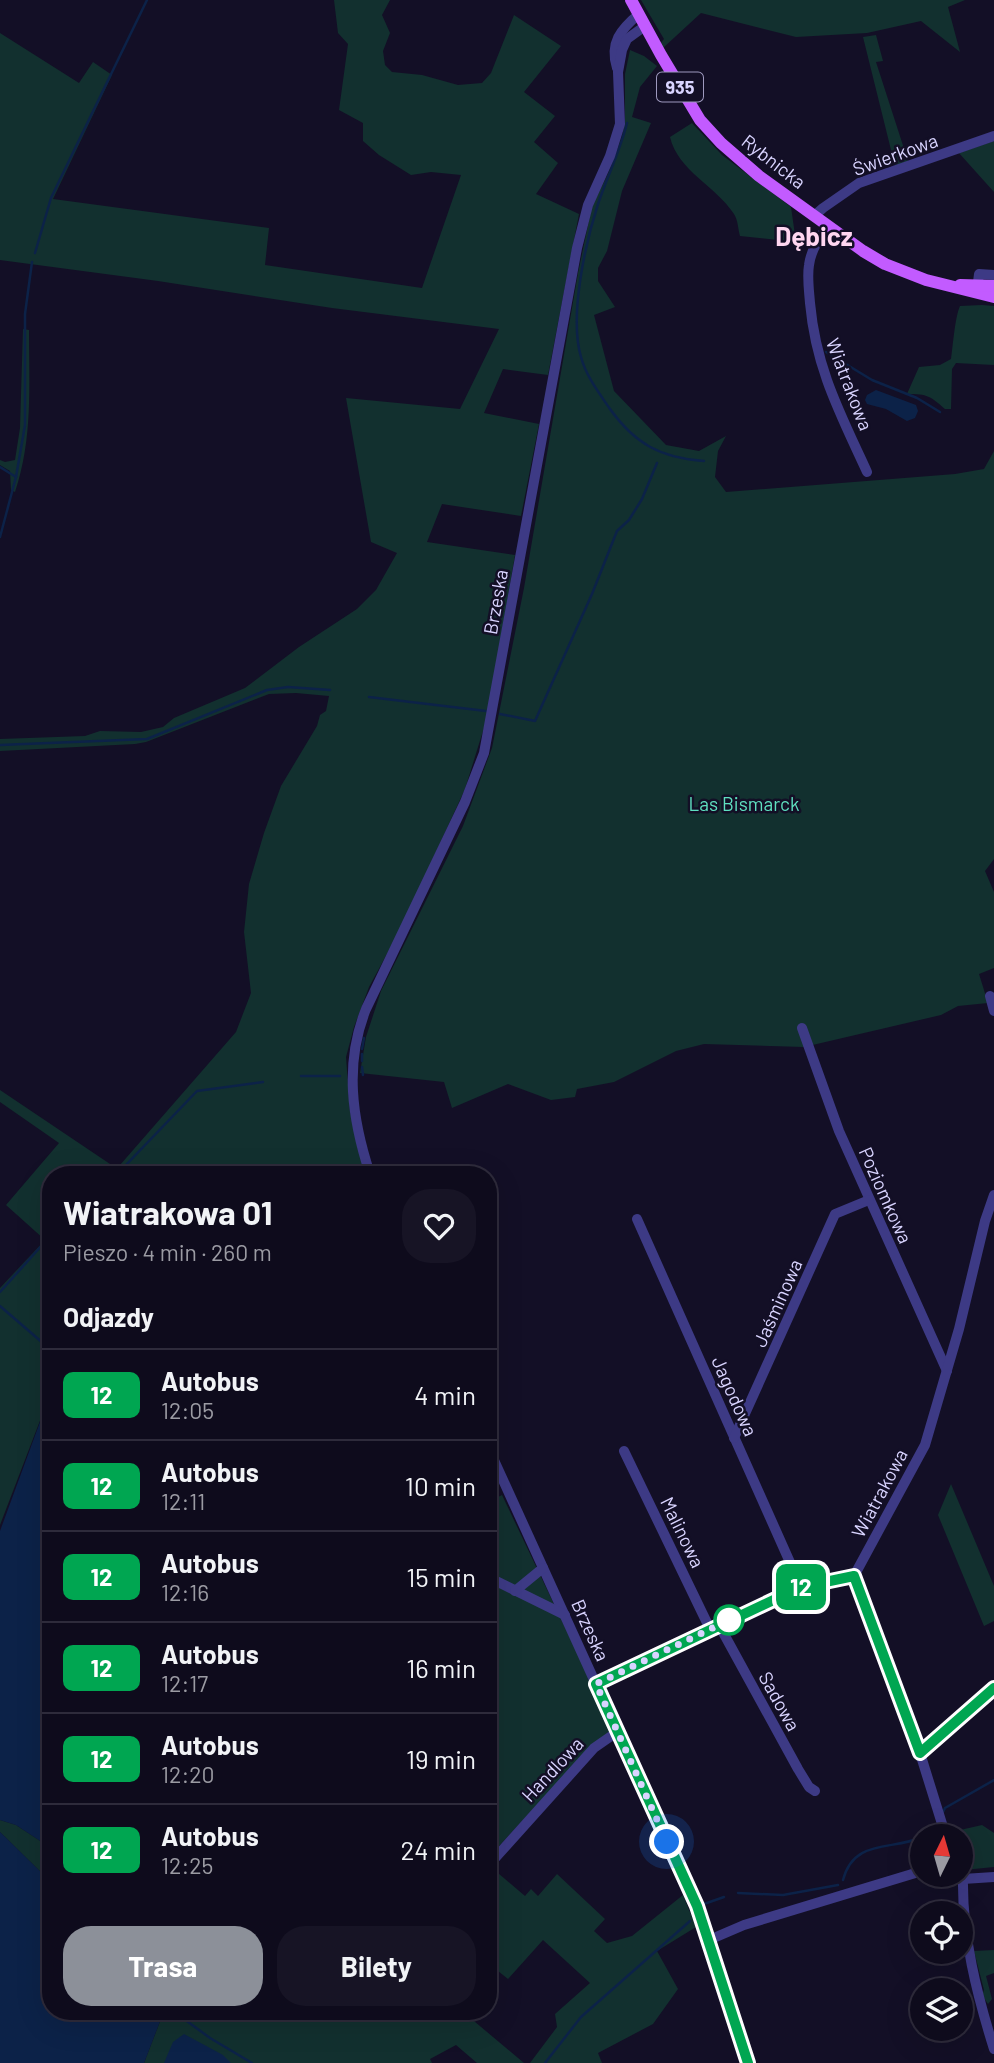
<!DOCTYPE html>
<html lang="pl">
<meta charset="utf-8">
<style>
body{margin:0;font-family:Barlow,sans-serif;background:#171425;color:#f1f3f6;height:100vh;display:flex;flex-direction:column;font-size:26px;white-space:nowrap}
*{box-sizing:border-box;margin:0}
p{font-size:23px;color:#9b9ba3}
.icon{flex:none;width:38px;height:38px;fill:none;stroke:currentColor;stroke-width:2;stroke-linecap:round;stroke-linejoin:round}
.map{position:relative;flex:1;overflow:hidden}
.details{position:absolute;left:42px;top:1166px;width:455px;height:854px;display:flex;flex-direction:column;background:#0e0b1c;border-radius:28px;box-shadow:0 7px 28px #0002,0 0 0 2px #2e2b3b}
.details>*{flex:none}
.badge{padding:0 14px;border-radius:10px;font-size:24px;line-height:46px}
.needle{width:46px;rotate:5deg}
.fabs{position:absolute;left:910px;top:1824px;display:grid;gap:14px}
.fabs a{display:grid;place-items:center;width:63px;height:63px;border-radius:50%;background:#0e0b1c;box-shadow:0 7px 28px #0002,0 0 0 2px #2e2b3b;font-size:35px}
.you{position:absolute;width:35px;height:35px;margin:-18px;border:5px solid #fff;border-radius:50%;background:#1a73e8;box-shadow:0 0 0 10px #1a73e833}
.map>.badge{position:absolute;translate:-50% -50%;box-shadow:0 0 0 4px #fff}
h2{padding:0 21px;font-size:26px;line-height:63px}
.round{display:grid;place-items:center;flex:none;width:74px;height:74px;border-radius:28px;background:#171425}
.summary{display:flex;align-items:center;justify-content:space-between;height:119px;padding:0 21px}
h1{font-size:33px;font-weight:700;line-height:52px}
.button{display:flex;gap:14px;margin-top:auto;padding:14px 21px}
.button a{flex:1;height:80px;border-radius:28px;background:#8c9099;color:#fff;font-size:28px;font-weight:700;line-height:80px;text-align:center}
.button a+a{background:#171425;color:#f1f3f6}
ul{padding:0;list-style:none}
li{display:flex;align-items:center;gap:21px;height:91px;padding:0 21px;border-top:2px solid #2e2b3b}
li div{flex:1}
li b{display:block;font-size:26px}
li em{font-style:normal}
li .badge{min-width:77px;font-weight:700;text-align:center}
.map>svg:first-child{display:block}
</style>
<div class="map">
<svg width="994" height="2063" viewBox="0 0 994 2063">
<rect width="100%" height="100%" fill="#130f26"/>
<g fill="#12302f">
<polygon points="334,0 390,0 382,15 390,33 383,51 385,65 392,72 422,75 458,85 482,83 491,73 514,15 561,46 524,92 555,116 534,142 558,163 536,194 579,214 548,375 503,369 484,413 539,424 521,516 442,504 427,542 515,555 487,718 465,789 400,930 369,987 354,1027 346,1057 350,1111 365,1174 51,1174 51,1392 0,1525 0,1288 45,1240 6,1205 59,1143 0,1102 0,1090 113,1166 120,1165 236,1032 251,993 244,932 249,884 264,833 281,786 317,726 320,715 326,711 329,696 296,693 269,694 146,742 135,744 0,751 0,739 85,736 100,731 141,732 163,727 174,718 245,688 299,647 357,609 376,590 397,553 371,542 346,398 460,409 499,329 332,308 158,281 0,260 0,33 79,83 93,62 112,75 53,199 269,228 265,265 422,288 461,175 431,172 411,175 379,155 363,141 363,123 339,110 348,44 338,33"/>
<polygon points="641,0 965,0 948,7 960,52 921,21 867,33 796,37 701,13 663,48 660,44 664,39"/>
<polygon points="876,35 883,61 876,62 908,161 895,166 863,37"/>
<polygon points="630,50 644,56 657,66 640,87 632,117 651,123 622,191 607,251 598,268 598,281 615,307 594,315 614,391 666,445 699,451 726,436 718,451 715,477 726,492 955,474 984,469 994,451 994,859 985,871 994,892 994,968 979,974 988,1003 958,1006 941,1015 804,1047 704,1044 676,1051 614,1082 577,1089 575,1097 551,1100 508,1084 452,1108 444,1082 360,1073 366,1037 381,991 463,826 492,748 524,588 578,273 592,206 613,164 621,141 625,123 625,74"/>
<path d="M692,123L722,155L791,207L796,242L740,236C738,229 738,220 734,214C716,186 678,171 670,137Z"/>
<polygon points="994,141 994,192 959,153"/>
<path d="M982,305L994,306V365L956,363L952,369L951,409H945C930,396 928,394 907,394L919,367L940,365L951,359C953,345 955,317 960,306Z"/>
<path d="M23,329L29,330C29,385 33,439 15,492L11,490L10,471L0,465V460L5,462L15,460L20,428Z"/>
<polygon points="951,1484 994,1586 994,1621 984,1626 938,1515"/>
<polygon points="502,1495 613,1728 580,1758 488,1858 488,1502"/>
<polygon points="0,1820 16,1825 51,1848 51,1882 0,1832"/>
<polygon points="982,1825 994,1833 994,1867 964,1870 961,1868 961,1836 947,1836 947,1833"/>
<polygon points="492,1868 525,1896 531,1889 538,1896 557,1874 605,1919 594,1931 607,1943 632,1936 683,1895 696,1927 657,1951 678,1989 653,2024 598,2053 602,2063 530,2063 557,2027 555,2014 590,1983 543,1940 508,1979 488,1963 488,1873"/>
<polygon points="994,1950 994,1973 986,1976 992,1999 988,2004 982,1995 984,1990 974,1951"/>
<polygon points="164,2011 462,2011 524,2063 477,2063 456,2045 430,2059 432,2063 144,2063"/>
</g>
<g fill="#0c2248">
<polygon points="876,390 916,405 918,411 915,418 907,421 886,409 867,404 865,400 867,395"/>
<polygon points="51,1392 51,1848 16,1825 0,1820 0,1531"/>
<polygon points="0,1832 51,1882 51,2011 164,2011 144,2063 0,2063"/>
<polygon points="184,2034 223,2055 231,2063 164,2063 173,2042"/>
</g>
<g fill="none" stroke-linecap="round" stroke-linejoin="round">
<g stroke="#0c2248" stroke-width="2.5">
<path d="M627,123C620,151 607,177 598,204C585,244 569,317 581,357C586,376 599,393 610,409C635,444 661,458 704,461"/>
<polyline points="35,253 51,198 147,0"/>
<polyline points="826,352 872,380 917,398 940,412"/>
<polyline points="0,467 16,477 25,425 25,314 32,262"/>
<polyline points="0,537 16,477"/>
<polyline points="369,697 486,711"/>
<polyline points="500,714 535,721 592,594 617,531 629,520 642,499 657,463"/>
<polyline points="0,745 147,739 267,690 288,687 330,690"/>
<polyline points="362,1049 364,1038"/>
<polyline points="362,1061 362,1054"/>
<polyline points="362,1067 363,1075"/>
<polyline points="301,1076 340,1076"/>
<polyline points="123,1168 197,1091 263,1082"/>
<polyline points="49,1238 51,1237"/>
<polyline points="0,1292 43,1244"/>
<polyline points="0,1306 51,1350"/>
<polyline points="942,1814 945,1808 994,1780"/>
<polyline points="924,1836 939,1823"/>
<path d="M843,1880C854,1838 892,1851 922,1837"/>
<polyline points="738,1893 783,1895 838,1885"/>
<polyline points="704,1904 724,1897"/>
<polyline points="186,2011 184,2019 210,2038 252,2063"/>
<polyline points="545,2063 581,2017 690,1921"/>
</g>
<g stroke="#3d3a85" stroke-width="10">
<path d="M617,68C609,43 621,29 639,14"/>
<polyline points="814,216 823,208 859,183 994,136"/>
<path d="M828,226C819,238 811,250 809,265C807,277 809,290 810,303C816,369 840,413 867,472"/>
<polyline points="977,290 979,274 994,275"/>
<polyline points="990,996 994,1011"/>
<polyline points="802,1028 839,1131 947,1371"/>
<path d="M370,1174C352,1119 344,1064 366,1009L465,802L484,753L577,248L588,205L610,156L620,124L618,72L622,50L627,39L645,26"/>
<polyline points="637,1219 801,1587"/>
<polyline points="734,1438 835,1214 869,1200"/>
<polyline points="488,1447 697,1906 748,2063"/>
<polyline points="624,1451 710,1629"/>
<polyline points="854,1576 920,1753 943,1827 943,1836"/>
<polyline points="488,1577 565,1615"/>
<polyline points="515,1591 543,1568"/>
<polyline points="719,1625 798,1769 809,1787 815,1791"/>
<polyline points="596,1684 801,1587 854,1576 925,1445 959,1329 985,1221 994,1195"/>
<polyline points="920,1753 994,1688"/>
<polyline points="488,1866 594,1748 617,1732"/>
<polyline points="954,1874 963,1879 994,1877"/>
<path d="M963,1879C962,1936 977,1995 994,2049"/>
<polyline points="709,1940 744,1925 922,1871"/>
</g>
<g stroke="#c25bff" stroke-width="12">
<polyline points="631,0 661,55 700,120 721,143 759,176 863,251 885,264 926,280 994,297"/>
<polyline points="960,285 994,286"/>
</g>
</g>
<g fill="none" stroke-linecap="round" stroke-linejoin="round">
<g stroke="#fff" stroke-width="16">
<polyline id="line" points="748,2063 697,1906 596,1684 801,1587 854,1576 920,1753 994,1688"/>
</g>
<use href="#line" stroke="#00a651" stroke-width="10"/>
<polyline stroke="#d9d4ff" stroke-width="7" stroke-dasharray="0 12.6" points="667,1842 596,1684 729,1620"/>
</g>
<circle fill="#fff" stroke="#00a651" stroke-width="3.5" cx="729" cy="1620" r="14"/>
<g text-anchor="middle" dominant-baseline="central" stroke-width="5" stroke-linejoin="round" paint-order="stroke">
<rect fill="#130f26" stroke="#9e99be" stroke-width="2" x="657" y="72.5" width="46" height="29" rx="5"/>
<g font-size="18" font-weight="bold" fill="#d9d4ff">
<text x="680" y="87">935</text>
</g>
<g font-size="19" fill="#d9d4ff" stroke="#130f26">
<text transform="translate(895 154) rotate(-20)">Świerkowa</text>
<text transform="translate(774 161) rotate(38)">Rybnicka</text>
<text transform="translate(850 384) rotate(69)">Wiatrakowa</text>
<text transform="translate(495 602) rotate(-80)">Brzeska</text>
<text transform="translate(886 1195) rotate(66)">Poziomkowa</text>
<text transform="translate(777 1303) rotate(-66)">Jaśminowa</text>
<text transform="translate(735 1396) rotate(66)">Jagodowa</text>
<text transform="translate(879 1493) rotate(-62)">Wiatrakowa</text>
<text transform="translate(683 1532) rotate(64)">Malinowa</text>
<text transform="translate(591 1630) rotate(66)">Brzeska</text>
<text transform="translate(780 1701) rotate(61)">Sadowa</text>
<text transform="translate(552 1769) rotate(-47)">Handlowa</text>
</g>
<g font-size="19" fill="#5fe0c0" stroke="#130f26">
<text x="744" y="803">Las Bismarck</text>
</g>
<g font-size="26" font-weight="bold" fill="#ffd6f0" stroke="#130f26">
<text x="814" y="235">Dębicz</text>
</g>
</g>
</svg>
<div class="fabs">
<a><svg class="needle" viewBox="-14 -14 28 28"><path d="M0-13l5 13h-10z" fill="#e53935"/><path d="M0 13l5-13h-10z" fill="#9b9ba3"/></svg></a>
<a><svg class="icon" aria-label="locate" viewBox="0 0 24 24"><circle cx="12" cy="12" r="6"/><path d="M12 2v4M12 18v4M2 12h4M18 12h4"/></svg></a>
<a><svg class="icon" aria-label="layers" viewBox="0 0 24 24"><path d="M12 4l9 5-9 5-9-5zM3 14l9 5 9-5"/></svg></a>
</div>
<div class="you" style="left:667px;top:1842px"></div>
<b class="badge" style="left:801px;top:1587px;background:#00a651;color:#fff">12</b>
<section class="details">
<div class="summary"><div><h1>Wiatrakowa 01</h1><p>Pieszo · 4 min · 260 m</p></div><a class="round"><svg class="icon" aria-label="heart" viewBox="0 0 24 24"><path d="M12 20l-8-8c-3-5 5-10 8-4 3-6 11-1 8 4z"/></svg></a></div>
<h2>Odjazdy</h2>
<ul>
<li><span class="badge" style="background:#00a651;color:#fff">12</span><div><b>Autobus</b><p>12:05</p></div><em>4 min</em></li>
<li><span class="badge" style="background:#00a651;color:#fff">12</span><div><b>Autobus</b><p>12:11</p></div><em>10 min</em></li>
<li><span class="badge" style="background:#00a651;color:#fff">12</span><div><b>Autobus</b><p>12:16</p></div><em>15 min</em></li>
<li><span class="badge" style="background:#00a651;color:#fff">12</span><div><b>Autobus</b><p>12:17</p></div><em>16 min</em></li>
<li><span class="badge" style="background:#00a651;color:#fff">12</span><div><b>Autobus</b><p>12:20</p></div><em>19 min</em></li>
<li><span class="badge" style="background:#00a651;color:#fff">12</span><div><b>Autobus</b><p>12:25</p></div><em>24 min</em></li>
</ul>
<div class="button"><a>Trasa</a><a>Bilety</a></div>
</section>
</div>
